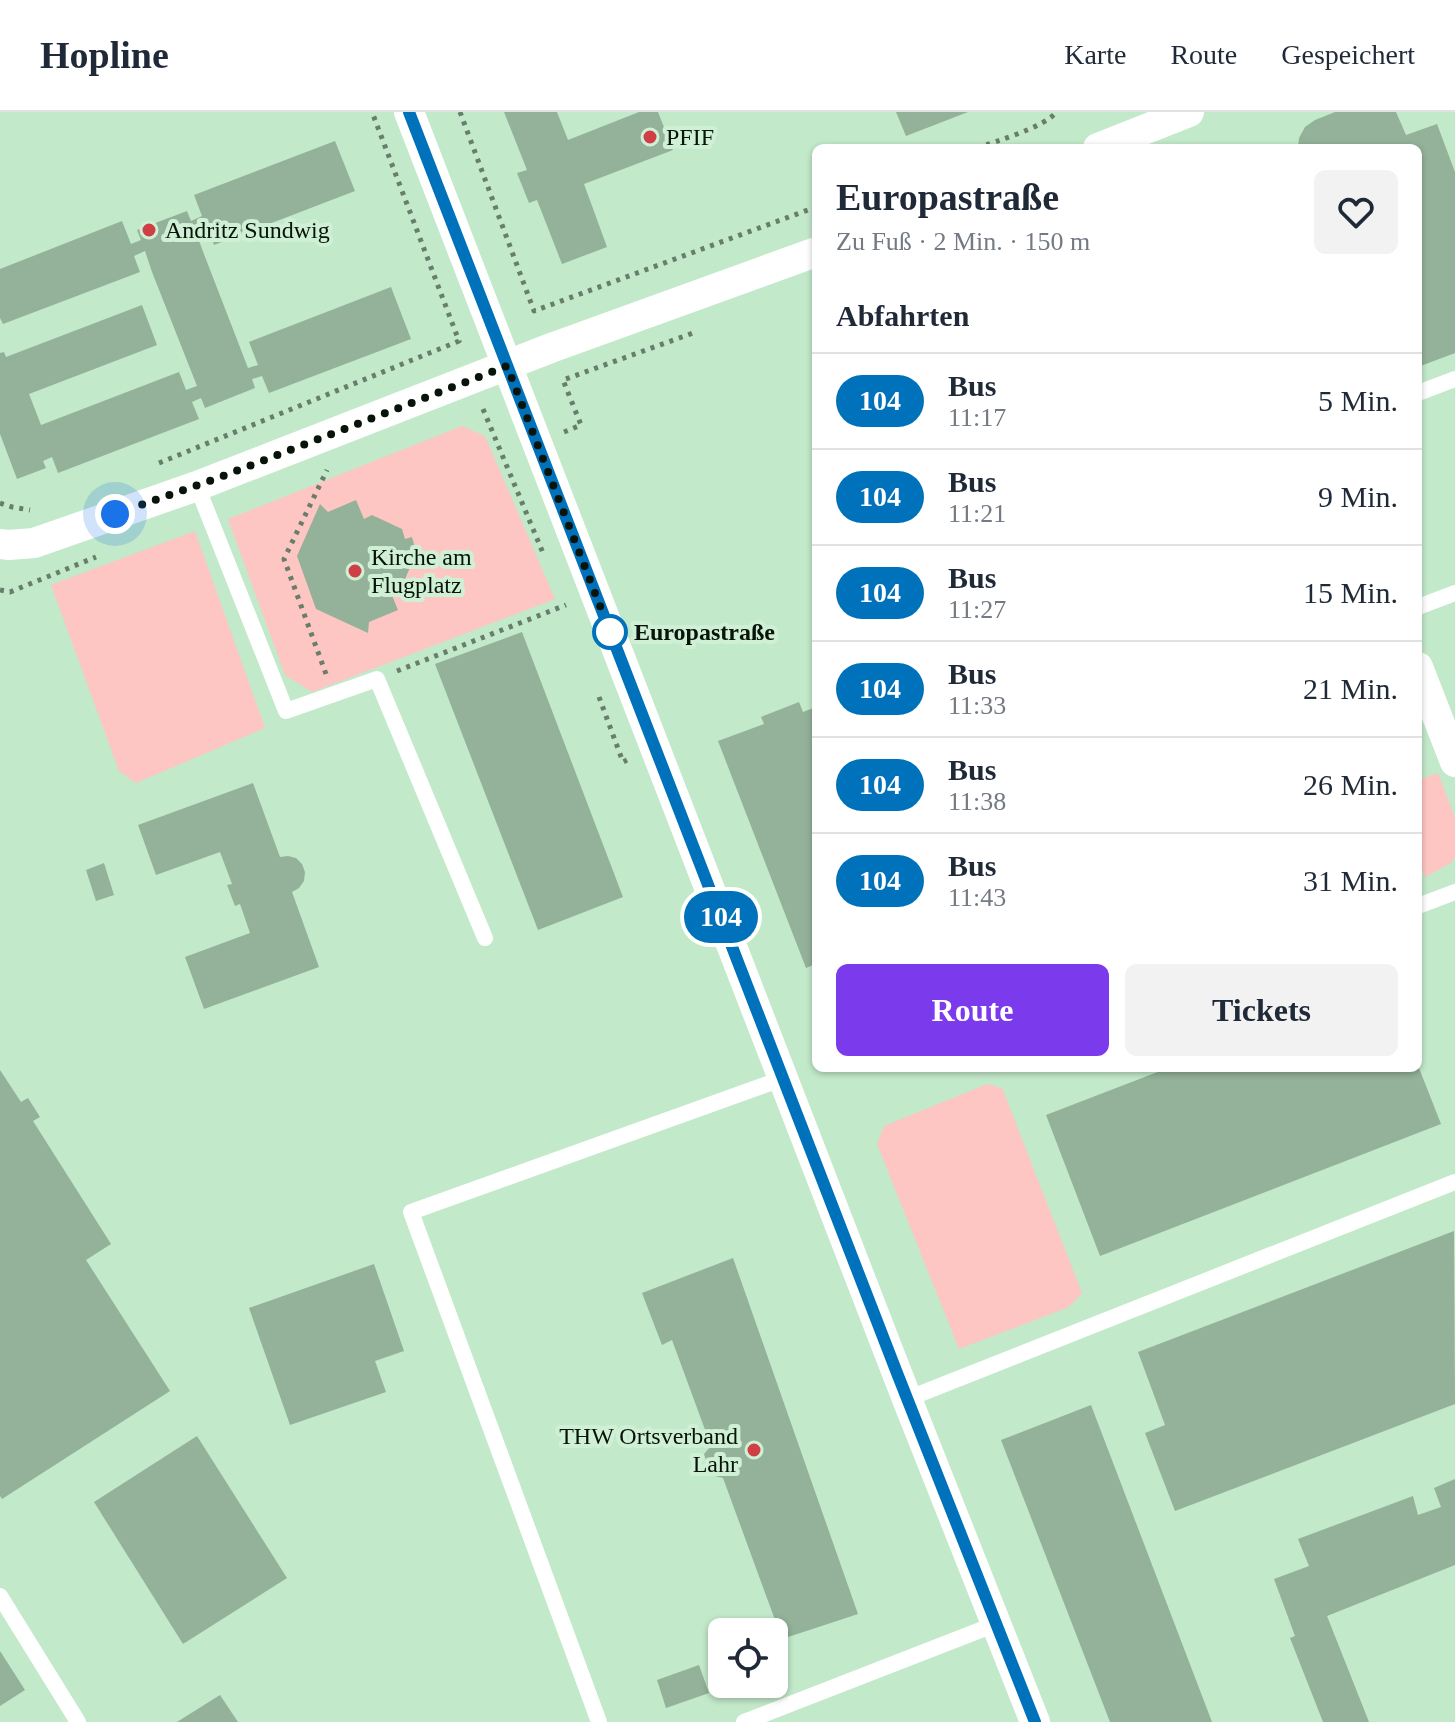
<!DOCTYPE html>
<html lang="de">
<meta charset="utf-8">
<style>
body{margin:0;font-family:"Times New Roman",serif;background:#f2f2f3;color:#1f2937;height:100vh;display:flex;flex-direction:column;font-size:30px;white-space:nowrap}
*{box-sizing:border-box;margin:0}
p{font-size:26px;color:#747a83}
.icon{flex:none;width:44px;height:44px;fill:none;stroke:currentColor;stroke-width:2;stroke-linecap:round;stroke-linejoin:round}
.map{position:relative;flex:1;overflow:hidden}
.details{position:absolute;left:812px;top:32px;width:610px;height:928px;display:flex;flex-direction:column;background:#fff;border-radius:12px;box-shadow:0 2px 6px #0004}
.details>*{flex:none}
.badge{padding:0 16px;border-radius:26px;font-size:28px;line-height:52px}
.buttons{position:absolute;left:708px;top:1506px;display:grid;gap:16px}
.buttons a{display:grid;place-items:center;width:80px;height:80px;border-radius:12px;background:#fff;box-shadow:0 2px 6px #0004;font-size:40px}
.you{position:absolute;width:40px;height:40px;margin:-20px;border:6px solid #fff;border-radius:50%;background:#1a73e8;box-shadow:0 0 0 12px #1a73e833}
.map>.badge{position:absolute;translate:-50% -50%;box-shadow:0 0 0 4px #fff}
h2{padding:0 24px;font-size:30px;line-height:72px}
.round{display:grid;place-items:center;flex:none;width:84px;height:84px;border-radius:12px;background:#f2f2f3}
.head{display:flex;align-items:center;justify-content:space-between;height:136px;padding:0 24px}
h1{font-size:38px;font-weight:700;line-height:60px}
.primary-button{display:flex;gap:16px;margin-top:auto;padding:16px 24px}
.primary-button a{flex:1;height:92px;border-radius:12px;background:#7c3aed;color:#fff;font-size:32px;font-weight:700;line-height:92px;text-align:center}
.primary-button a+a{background:#f2f2f3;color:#1f2937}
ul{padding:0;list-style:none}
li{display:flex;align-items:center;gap:24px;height:96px;padding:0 24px;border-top:2px solid #e0e1e3}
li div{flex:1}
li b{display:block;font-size:30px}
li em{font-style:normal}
li .badge{min-width:88px;font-weight:700;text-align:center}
header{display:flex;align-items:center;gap:48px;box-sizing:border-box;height:112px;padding:0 40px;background:#fff;border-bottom:2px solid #e0e1e3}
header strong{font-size:38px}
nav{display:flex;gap:44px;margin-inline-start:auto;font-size:28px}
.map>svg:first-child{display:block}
</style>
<header>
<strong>Hopline</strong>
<nav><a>Karte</a><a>Route</a><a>Gespeichert</a></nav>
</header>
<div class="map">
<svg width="1455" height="1610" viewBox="0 0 1455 1610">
<rect width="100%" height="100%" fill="#d0f0d6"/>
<path fill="#c2e9c9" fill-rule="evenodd" d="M0,0H1455V1610H0ZM816,36H1418V956H816ZM722,1520H774V1572H722Z"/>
<g fill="#fdc6c2">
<polygon points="462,314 485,324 555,487 312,580 285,563 228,407"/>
<polygon points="195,419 265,616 136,671 119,659 51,473"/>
<polygon points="1438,661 1455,706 1455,745 1451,751 1425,765 1418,746 1418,668"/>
<polygon points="987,972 1002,976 1082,1181 1069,1195 959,1237 877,1032 884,1014"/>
</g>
<g fill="#93b299">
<polygon points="504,0 557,0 568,28 639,0 658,0 673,38 584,72 607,135 562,152 537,88 529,91 517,61 527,58"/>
<polygon points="896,0 968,0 906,24"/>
<polygon points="1335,0 1396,0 1406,23 1437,12 1455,60 1455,241 1418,255 1418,36 1298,36 1299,26 1305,15 1315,8"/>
<polygon points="335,29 355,79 214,133 208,115 196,120 202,137 248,256 258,253 249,230 391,175 411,227 269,281 262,264 252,267 255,276 205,296 201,286 192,290 199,307 58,361 52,345 43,349 46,356 17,367 0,322 0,241 4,240 6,245 142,193 157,233 29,282 41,313 179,260 186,278 197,274 152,160 145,139 134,144 140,160 3,212 0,206 0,157 122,109 131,132 141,128 137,118 187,99 191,109 202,104 194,83"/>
<polygon points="356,388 364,407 372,403 402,417 405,427 412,425 415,436 410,437 413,448 401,477 391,481 398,498 369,510 368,521 316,497 297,444 320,392 328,400"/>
<polygon points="522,520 623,785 538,818 435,552"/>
<polygon points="799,590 803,600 816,595 816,852 806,856 718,629 764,612 761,605"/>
<polygon points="253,671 280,745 288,744 296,746 302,752 305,760 304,769 299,776 292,780 319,855 204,897 185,845 250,821 240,792 235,794 227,773 232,772 220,740 156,763 138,713"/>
<polygon points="104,751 114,783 96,789 86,758"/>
<polygon points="1168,956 1419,956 1441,1012 1100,1144 1046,1003"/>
<polygon points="0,958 21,990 28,986 40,1005 33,1009 111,1132 86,1148 170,1279 2,1387 0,1384"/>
<polygon points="1454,1119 1455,1292 1175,1399 1145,1321 1165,1313 1138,1240"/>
<polygon points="733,1146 858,1502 782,1527 723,1366 711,1363 704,1342 711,1334 672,1228 662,1233 642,1181"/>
<polygon points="374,1152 404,1239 375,1249 386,1280 290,1313 249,1196"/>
<polygon points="1091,1293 1212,1610 1110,1610 1001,1328"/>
<polygon points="197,1324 287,1466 183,1532 94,1390"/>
<polygon points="1455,1367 1455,1453 1327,1504 1369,1610 1323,1610 1290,1526 1295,1524 1274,1467 1309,1454 1298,1427 1413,1384 1418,1403 1441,1395 1434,1376"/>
<polygon points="0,1539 25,1578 0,1594"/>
<polygon points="699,1553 709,1581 666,1596 657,1568"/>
<polygon points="220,1583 238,1610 177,1610"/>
</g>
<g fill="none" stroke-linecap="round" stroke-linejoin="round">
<g stroke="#687d6c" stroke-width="5" stroke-dasharray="4 6" stroke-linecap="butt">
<polyline points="460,0 534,199 816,95"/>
<path d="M977,36C996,29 1046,15 1056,0"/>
<polyline points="483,297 543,441"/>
<polyline points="564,320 581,313 563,268 693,221"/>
<polyline points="159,351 459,229 372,0"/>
<polyline points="0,391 12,395 30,398"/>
<polyline points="0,478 10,480 96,445"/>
<polyline points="397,559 566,493"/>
<polyline points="326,562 284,447 327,358"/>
<polyline points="599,585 623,650 627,648"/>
</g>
<g stroke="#fff" stroke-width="16">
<polyline points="1418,281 1455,267"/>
<polyline points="197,374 286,599 377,567 485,826"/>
<polyline points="1418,495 1455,481"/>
<polyline points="1418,794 1455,780"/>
<polyline points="907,1287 1455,1070"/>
<polyline points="0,1484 78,1610"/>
<polyline points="599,1610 411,1100 784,966"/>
<polyline points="744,1610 996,1512"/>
</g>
<g stroke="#fff" stroke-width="30">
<polyline points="409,0 907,1287 1035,1610"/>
<polyline points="1098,36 1189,0"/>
<polyline points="0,432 9,433 34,431 197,374 551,236 816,140"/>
<polyline points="1418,555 1455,650"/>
</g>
</g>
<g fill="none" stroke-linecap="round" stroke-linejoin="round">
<g stroke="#fff" stroke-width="18">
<polyline id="line" points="409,0 897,1261 1035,1610"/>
</g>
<use href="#line" stroke="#0072bc" stroke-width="12"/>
<polyline stroke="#08130a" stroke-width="8" stroke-dasharray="0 14.4" points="115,402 218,366 507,254 614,530 610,520"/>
</g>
<g fill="#cf3f45" stroke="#d0f0d6" stroke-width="3">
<circle cx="650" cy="25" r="8"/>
<circle cx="149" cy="118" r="8"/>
<circle cx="355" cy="459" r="8"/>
<circle cx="754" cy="1338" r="8"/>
</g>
<circle fill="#fff" stroke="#0072bc" stroke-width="4" cx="610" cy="520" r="16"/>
<g text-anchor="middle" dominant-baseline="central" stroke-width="8" stroke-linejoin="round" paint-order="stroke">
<g font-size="24" fill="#08130a" stroke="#d0f0d6" text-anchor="start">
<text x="666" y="25">PFIF</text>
<text x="165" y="118">Andritz Sundwig</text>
<text x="371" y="445">Kirche am<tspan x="371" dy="28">Flugplatz</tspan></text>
<text x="738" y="1324" text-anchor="end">THW Ortsverband<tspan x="738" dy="28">Lahr</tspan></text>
</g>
<g font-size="24" font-weight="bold" fill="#08130a" stroke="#d0f0d6" text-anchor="start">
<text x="634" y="520">Europastraße</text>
</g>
</g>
</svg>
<div class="buttons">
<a><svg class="icon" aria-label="locate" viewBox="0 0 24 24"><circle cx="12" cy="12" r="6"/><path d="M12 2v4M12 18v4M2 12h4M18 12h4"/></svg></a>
</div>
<div class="you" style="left:115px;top:402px"></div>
<b class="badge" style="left:721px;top:805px;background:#0072bc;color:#fff">104</b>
<section class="details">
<div class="head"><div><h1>Europastraße</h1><p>Zu Fuß · 2 Min. · 150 m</p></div><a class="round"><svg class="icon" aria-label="heart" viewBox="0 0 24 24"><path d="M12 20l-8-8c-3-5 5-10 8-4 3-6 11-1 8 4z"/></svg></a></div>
<h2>Abfahrten</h2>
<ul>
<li><span class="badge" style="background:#0072bc;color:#fff">104</span><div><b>Bus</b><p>11:17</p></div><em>5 Min.</em></li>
<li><span class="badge" style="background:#0072bc;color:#fff">104</span><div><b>Bus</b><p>11:21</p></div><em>9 Min.</em></li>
<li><span class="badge" style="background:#0072bc;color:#fff">104</span><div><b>Bus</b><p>11:27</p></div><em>15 Min.</em></li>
<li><span class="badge" style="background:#0072bc;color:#fff">104</span><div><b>Bus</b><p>11:33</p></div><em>21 Min.</em></li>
<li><span class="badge" style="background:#0072bc;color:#fff">104</span><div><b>Bus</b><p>11:38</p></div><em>26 Min.</em></li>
<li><span class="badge" style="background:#0072bc;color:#fff">104</span><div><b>Bus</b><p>11:43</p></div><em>31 Min.</em></li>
</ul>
<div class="primary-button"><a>Route</a><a>Tickets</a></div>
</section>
</div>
